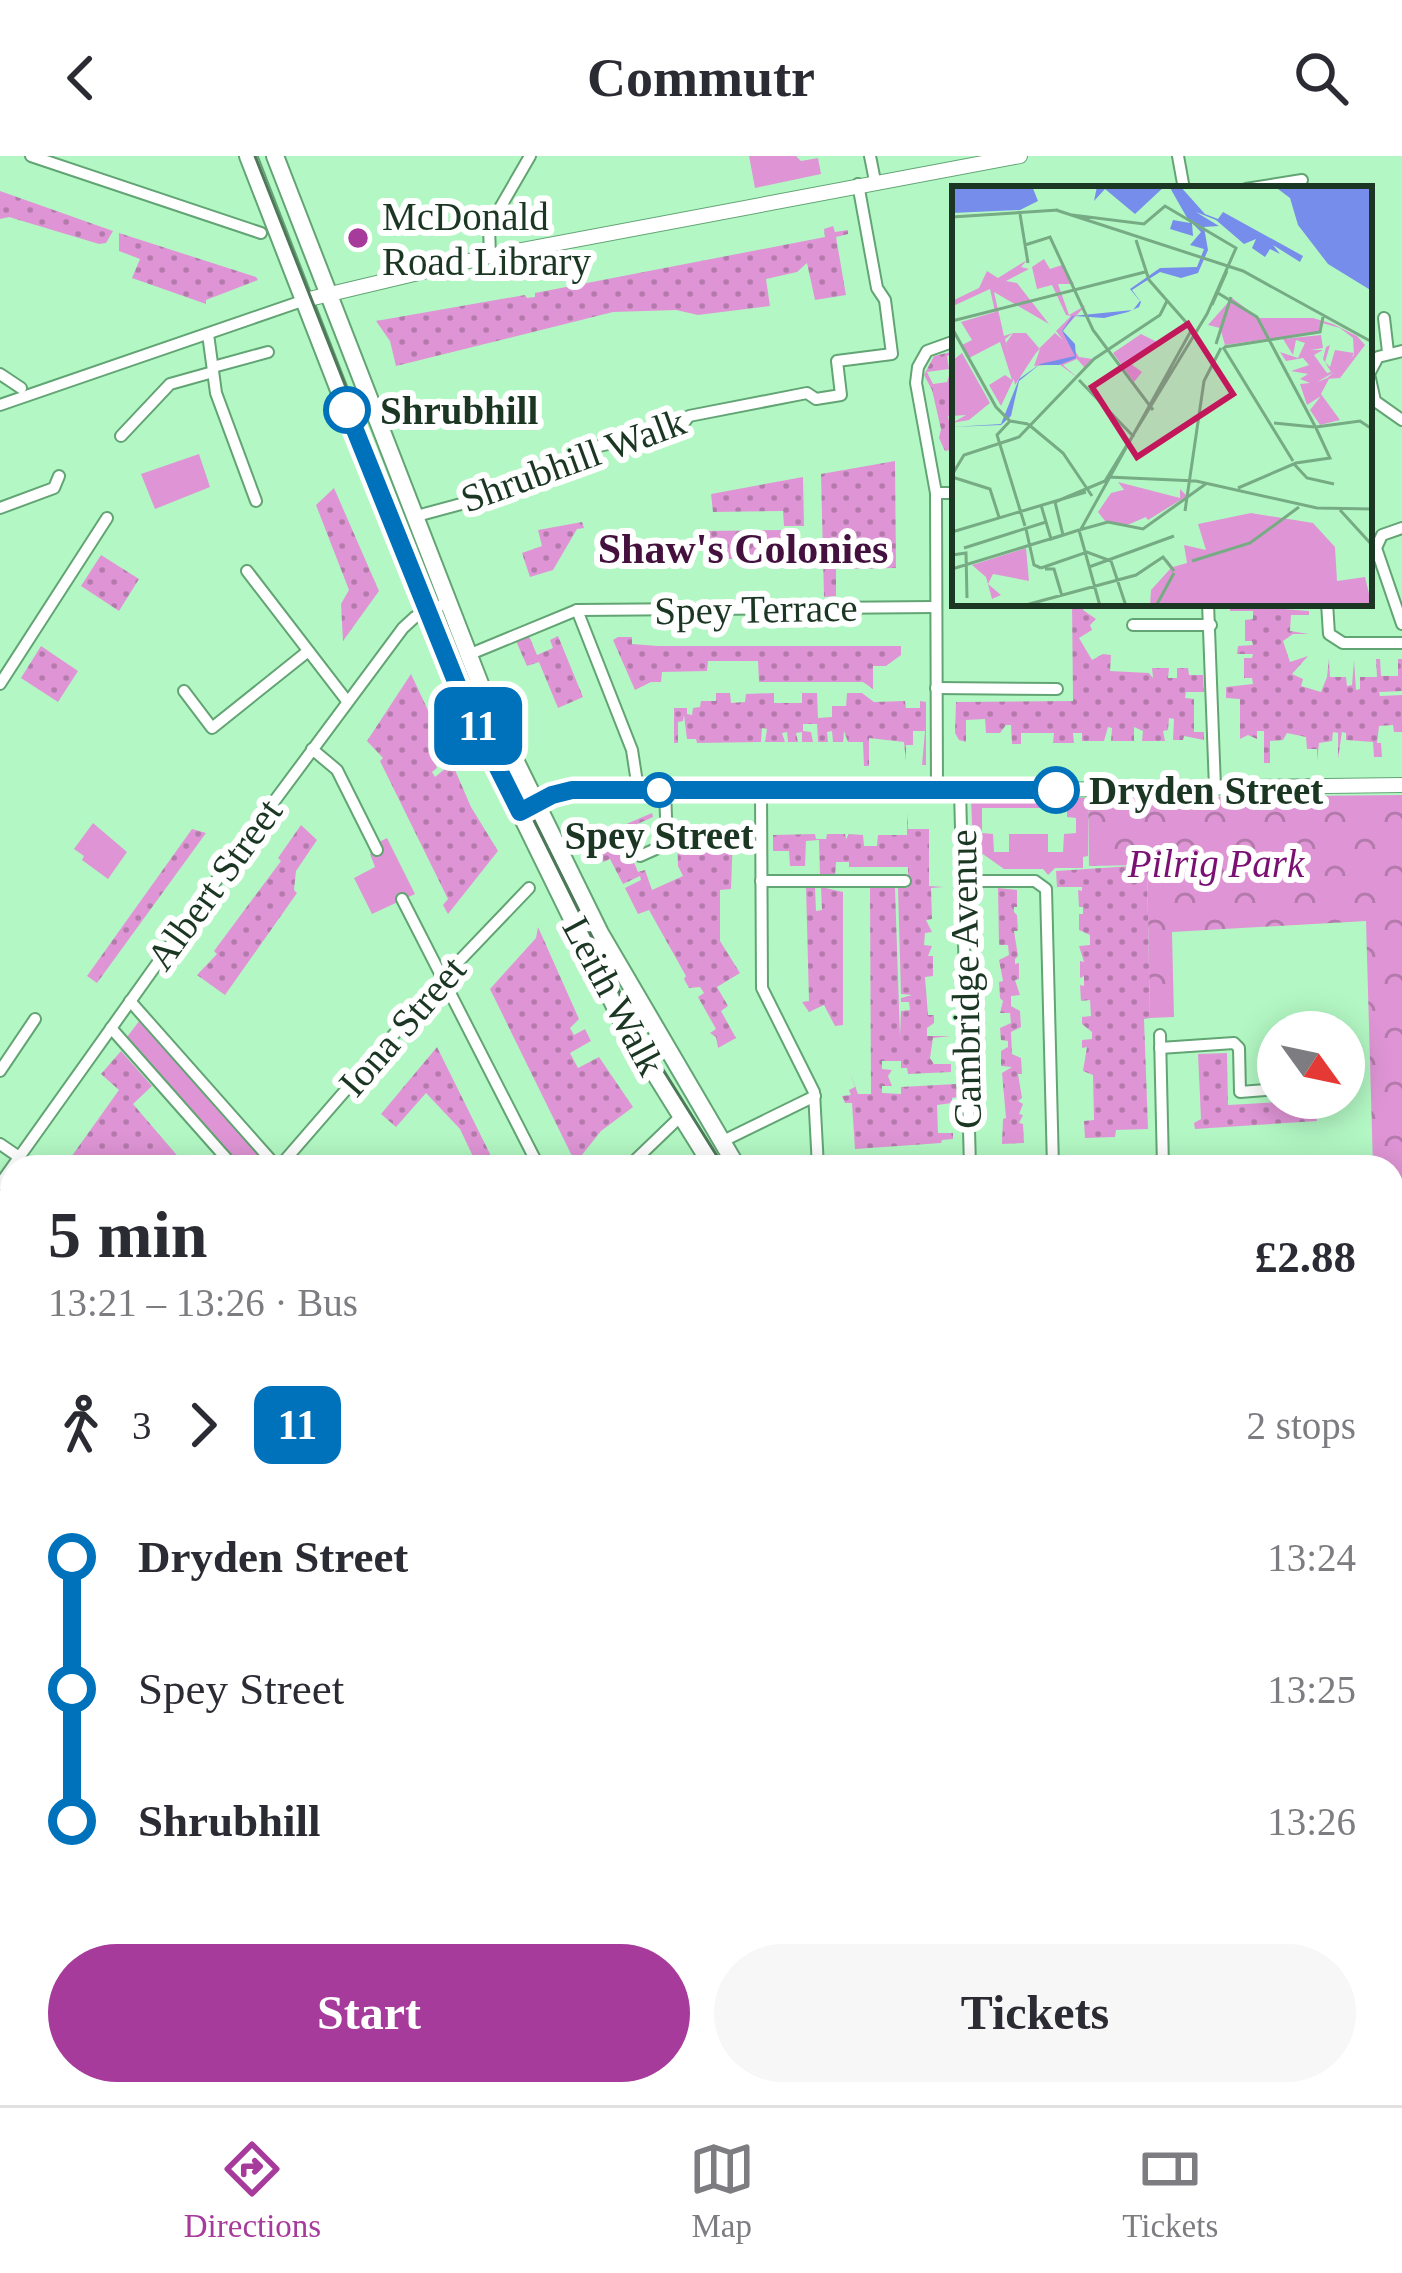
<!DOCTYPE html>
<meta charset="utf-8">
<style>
body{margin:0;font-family:"Times New Roman",serif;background:#f7f7f7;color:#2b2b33;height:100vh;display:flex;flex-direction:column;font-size:45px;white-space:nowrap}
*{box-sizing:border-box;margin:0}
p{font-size:39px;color:#7c7c81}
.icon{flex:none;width:66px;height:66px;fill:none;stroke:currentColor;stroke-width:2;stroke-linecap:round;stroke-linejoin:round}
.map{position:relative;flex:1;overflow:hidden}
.details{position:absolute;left:0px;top:999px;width:1404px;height:951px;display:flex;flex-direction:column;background:#fff;border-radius:36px 36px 0 0;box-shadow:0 6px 30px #0003}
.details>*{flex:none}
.badge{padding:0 24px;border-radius:18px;font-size:42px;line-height:78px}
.needle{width:78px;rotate:123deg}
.tools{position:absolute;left:1257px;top:855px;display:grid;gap:24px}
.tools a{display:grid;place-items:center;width:108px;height:108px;border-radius:50%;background:#fff;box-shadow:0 6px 30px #0003;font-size:60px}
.map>.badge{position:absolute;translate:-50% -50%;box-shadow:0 0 0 6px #fff}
.legs{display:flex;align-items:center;gap:18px;height:132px;padding:0 48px;font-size:39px}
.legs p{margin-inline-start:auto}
.summary{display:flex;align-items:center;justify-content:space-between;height:204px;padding:0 48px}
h1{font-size:66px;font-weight:800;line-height:90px}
.primary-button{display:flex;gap:24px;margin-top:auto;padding:24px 48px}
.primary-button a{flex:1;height:138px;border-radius:72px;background:#a63b9c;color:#fff;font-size:48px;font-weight:800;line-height:138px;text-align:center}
.primary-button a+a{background:#f7f7f7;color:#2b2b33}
ul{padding:0 48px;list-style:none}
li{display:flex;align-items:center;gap:42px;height:132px;font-size:45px}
li i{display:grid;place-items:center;width:18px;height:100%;margin:0 15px;background:currentColor}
li i::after{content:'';width:30px;height:30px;margin:-15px;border:9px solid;border-radius:50%;background:#fff}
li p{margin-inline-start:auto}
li:first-child i{background:linear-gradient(#0000 50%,currentColor 0)}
li:last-child i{background:linear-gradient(currentColor 50%,#0000 0)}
header{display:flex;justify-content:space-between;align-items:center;height:156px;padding:0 48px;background:#fff;font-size:54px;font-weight:800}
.tab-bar{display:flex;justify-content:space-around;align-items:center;height:168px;border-top:3px solid #e1e1e2;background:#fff;font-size:33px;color:#7c7c81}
.tab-bar a{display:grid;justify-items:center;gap:6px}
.tab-bar .on{color:#a63b9c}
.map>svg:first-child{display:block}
</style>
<header><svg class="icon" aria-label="back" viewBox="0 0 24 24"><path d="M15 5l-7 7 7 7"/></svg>Commutr<svg class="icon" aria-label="search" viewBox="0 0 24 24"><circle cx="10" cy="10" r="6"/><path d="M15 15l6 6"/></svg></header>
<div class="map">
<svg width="1402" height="1949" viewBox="0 0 1402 1949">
<defs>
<pattern id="forest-crowns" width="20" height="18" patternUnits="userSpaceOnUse" patternTransform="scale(3)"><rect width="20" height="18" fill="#df95d5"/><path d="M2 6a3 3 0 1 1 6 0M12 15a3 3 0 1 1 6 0" fill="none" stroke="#b47aac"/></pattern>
<pattern id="cemetery-stones" width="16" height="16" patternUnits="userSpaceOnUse" patternTransform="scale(3)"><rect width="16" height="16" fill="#df95d5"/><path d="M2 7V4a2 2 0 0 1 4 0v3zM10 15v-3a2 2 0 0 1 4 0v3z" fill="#b47aac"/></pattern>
<pattern id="garden-dots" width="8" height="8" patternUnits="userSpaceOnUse" patternTransform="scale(3)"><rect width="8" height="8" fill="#df95d5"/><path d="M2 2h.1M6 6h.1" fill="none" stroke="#b47aac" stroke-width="1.8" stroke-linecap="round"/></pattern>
</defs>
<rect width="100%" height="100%" fill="#b3f8c4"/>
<g fill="#df95d5">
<polygon points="749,0 796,0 801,5 818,2 821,18 755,32"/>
<polygon points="199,298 210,331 155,353 141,318"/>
<polygon points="1058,642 1058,652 982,652 982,677 993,678 994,696 1009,696 1009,678 1048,678 1048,696 1063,696 1064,678 1076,677 1076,662 1067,661 1067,642 1088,642 1088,700 1083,701 1083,712 1055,712 1048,719 1043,713 1004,713 973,691 971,643"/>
<polygon points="93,667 127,696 108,723 82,704 84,700 74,693"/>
<polygon points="387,682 415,738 372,758 354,722 375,711 370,698 379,693 377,687"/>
<polygon points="140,864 262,1003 255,1011 242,1011 127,881"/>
</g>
<g fill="url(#forest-crowns)">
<polygon points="1402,639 1402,1051 1396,1051 1392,1011 1373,1011 1366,765 1172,776 1174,861 1150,862 1147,709 1089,710 1088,642"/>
<polygon points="12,1816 12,1938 223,1938 221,1949 0,1949 0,1817"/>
</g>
<polygon fill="url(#cemetery-stones)" points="0,1376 12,1386 12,1660 0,1661"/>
<g fill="url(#garden-dots)">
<polygon points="0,35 113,75 106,87 99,88 9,61 0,63"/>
<polygon points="833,70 835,76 848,74 848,78 836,81 846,139 815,144 807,107 797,116 766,123 770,150 698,159 676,154 613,156 396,210 390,185 376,165 525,139 527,142 535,141 535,137 825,81 824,73"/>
<polygon points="119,77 256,121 258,124 206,144 206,148 132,122 140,103 119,95"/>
<polygon points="955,195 955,198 947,200 949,213 927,216 933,228 947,226 949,220 955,254 955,259 948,260 951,275 955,275 955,299 951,299 951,294 945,295 939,282 941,273 932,234 924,219 934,200"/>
<polygon points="895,305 896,412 836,413 836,440 824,441 821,318"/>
<polygon points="803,321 804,370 784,370 783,355 713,356 711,338"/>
<polygon points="334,332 379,435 343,485 341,448 349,434 316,349"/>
<polygon points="582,366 584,372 577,373 553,414 530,421 522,397 542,390 538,374"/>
<polygon points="781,374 781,403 707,403 706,375"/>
<polygon points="101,399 139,423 119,455 81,430"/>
<polygon points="1072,447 1087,447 1083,454 1096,463 1090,469 1092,474 1079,482 1092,504 1103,498 1111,499 1110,515 1149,517 1153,522 1152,512 1169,512 1168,522 1177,522 1177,512 1188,512 1189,519 1203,519 1204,536 1186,536 1185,542 1194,543 1194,576 1204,576 1204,584 1184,580 1183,584 1173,584 1174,563 1169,562 1168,574 1163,575 1165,585 1142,585 1143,575 1134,571 1134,585 1111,585 1112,572 1108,571 1104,585 1082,585 1082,577 1073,577 1074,587 1053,587 1054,577 1021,577 1021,588 1012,588 1011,569 1006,569 1000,577 986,577 985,563 966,564 966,586 959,584 955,577 956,546 1073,545"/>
<polygon points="1254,447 1293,447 1284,453 1309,455 1309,459 1291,459 1290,475 1309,478 1293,478 1283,485 1290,506 1308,500 1292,518 1303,523 1301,530 1321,536 1327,521 1329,502 1330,521 1346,521 1347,530 1352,529 1354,504 1356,534 1360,533 1360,521 1377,521 1376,503 1380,503 1381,520 1398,520 1398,503 1402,503 1402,535 1379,536 1380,540 1402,539 1402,576 1394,576 1393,569 1379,570 1377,587 1381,587 1382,601 1374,601 1373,586 1346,584 1346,577 1342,576 1338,603 1338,577 1333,576 1332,585 1319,587 1317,605 1317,593 1307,593 1306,581 1287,577 1283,584 1270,585 1270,607 1264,607 1264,575 1257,575 1257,583 1248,579 1240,583 1240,543 1226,542 1226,531 1253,528 1252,522 1244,522 1244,502 1252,502 1253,498 1237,498 1238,490 1253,489 1252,485 1245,485 1245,464 1253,463 1253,455 1230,455 1230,451 1252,453"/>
<polygon points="529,480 537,499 553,492 550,484 558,480 583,541 558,552 539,506 527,510 516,485"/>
<polygon points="618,481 632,481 632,488 658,490 901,490 901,499 886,510 873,510 873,533 863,526 759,526 758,505 708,505 707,515 662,516 661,526 651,526 635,534 613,484"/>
<polygon points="41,490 78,515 58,546 21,522"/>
<polygon points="411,518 448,597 434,605 437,612 432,616 435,621 452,607 471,651 498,695 448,758 443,749 448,743 380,605 383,602 367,585"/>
<polygon points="716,537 730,537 731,547 745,546 746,538 774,537 774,547 802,547 802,537 817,537 818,562 832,561 832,550 846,550 847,537 862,537 874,546 905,545 906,552 920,552 920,545 926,546 926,609 922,609 925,575 913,575 913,589 906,589 906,606 904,586 869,582 869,610 864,610 863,586 848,586 844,575 843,586 833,586 832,575 827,576 828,586 818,586 817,568 803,568 803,575 811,576 813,586 802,586 802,576 796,577 798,586 788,586 787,576 782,577 785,586 765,586 767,573 762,572 761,586 697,587 696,583 687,583 684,559 683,565 678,566 678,587 674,587 674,552 687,552 687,558 692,559 693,552 700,551 701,545 716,545"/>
<polygon points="907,656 908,673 929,673 929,730 944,731 931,732 932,763 926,764 932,776 925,777 924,789 932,790 928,800 933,800 933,820 925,821 928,859 934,859 934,867 927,872 927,880 951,880 933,882 930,902 934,908 951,908 951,916 908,918 907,912 901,912 901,905 882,905 882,913 892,914 888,920 892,930 882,930 882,937 901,938 901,931 956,928 957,941 952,942 952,947 937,949 938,977 953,977 953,983 942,984 941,987 855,993 852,947 845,947 842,940 851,939 849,934 855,931 849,914 858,938 871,938 870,732 895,732 900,881 901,855 910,854 909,846 901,846 901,842 912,839 901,838 898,732 908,732 908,711 849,711 849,706 836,706 835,721 820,721 819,684 806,685 805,710 790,710 789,695 773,695 773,679 815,678 816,683 826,683 827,678 845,678 846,683 849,678 863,679 864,690 877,690 878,679 907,679"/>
<polygon points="652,657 653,661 633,670 642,691 630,697 638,716 645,714 652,734 683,720 678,710 677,678 687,681 702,678 702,688 710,687 710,678 733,677 731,733 720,734 720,785 740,817 717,831 728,850 721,855 736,882 718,892 716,881 710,877 716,873 698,841 704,837 700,831 689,832 684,823 686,820 649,754 638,758 625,732 641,724 640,720 623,728 610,703 603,706 595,682 579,687 612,673 602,680 611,698 625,691 617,672"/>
<polygon points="301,669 317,684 296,715 294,734 297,737 225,839 197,819 217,798 214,795 281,705 278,702"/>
<polygon points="192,673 206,677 97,827 87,820"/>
<polygon points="1147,709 1150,862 1144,863 1148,973 1116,974 1115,981 1085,982 1084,965 1094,964 1093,919 1083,915 1087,891 1082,892 1082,884 1092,883 1092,876 1082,868 1082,861 1091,860 1090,844 1081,845 1080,829 1084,830 1084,820 1080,822 1080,805 1084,806 1079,790 1090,789 1090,779 1079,774 1079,758 1083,758 1083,751 1079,751 1078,734 1082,735 1082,731 1057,731 1056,715"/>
<polygon points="806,731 815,731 816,755 822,754 821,731 843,736 843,869 835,870 824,849 809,856 802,846 809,845"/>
<polygon points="998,732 1017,734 1017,751 1014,751 1014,756 1017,759 1018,775 1014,775 1018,800 1015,803 1015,808 1019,807 1019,823 1015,824 1020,839 1011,840 1011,850 1020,855 1021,871 1011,876 1012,898 1021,902 1022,918 1018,918 1022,942 1018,945 1023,948 1019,958 1023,959 1019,967 1023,968 1024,987 1002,988 1003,963 1006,962 1002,917 1012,911 1001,910 1001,895 1008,891 1008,885 1001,884 1000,872 1011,867 1010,857 1000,857 1003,845 1000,842 999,826 1003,825 999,804 1009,799 1008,789 999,789"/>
<polygon points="538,771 579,863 570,872 574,879 585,873 591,885 570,897 578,912 599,901 633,951 601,975 573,1010 573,1002 490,833 536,782"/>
<polygon points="437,891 491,1000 494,1011 478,1011 460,973 426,937 396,971 381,958"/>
<polygon points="121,895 152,930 133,948 187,1011 64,1011 119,934 101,918"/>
<polygon points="1227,897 1228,949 1316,944 1317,965 1195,973 1194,967 1201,963 1198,898"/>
</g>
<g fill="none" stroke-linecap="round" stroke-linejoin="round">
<g stroke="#62a474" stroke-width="14">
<g id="minor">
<polyline points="31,0 261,77"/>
<polyline points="870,0 875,25"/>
<polyline points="1178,0 1184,33"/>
<polyline points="1246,33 1302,24"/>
<polyline points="490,100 489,71 530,0"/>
<polyline points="1384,162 1388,196"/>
<polyline points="208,178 216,237 256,345"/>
<polyline points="1402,195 1378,201 1369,218 1375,245 1402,264"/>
<polyline points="213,211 268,196"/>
<polyline points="0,218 21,232"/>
<polyline points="0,249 305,144"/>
<polyline points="121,280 170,228 213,216"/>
<polyline points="936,337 955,337"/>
<polyline points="0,352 54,332 59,320"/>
<polyline points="413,361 509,335 531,318 576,309 581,294 680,272 689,260 807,237 816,243 841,239 837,205 892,198 885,144 877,132 858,28"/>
<polyline points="1402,372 1382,379 1376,392 1402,468"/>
<polyline points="247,415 347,545"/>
<polyline points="1208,447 1215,632"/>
<polyline points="1327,447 1329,478 1343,487 1402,487"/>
<polyline points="577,454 632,594 638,633"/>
<polyline points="1133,469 1211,469"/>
<polyline points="468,499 577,454 935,451"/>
<polyline points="0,528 107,362"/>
<polyline points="936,532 1057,533"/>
<polyline points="184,535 212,572 307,496"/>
<polyline points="312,593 337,614 377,694"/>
<polyline points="761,635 762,832 814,936 818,1011"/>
<polyline points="937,635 936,337 916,227 918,211 927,195 955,185"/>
<polyline points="960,635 970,1011"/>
<polyline points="640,700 667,688 665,634"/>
<polyline points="761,725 905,725"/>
<polyline points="962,725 1035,725 1046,733 1053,1011"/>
<polyline points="402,743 539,1011"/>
<polyline points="130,845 277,1011"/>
<polyline points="111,872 234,1011"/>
<polyline points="1160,879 1163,1011"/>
<polyline points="1160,892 1234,887 1239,892 1240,936 1278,933"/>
<polyline points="0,915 35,863"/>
<polyline points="721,986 815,940"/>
<polyline points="0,988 19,1001"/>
<polyline points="279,1011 442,823 529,732"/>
<polyline points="628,1011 681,960"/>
<polyline points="1306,1011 1313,1011"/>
<polyline points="0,1028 241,690 403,472 415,461 446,447"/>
<polyline points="1392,1135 1402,1124"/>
<polyline points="1392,1158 1398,1169"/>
<polyline points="1392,1242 1402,1242"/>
<polyline points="1392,1647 1396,1647 1392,1598"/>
<polyline points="1396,1647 1399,1678"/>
<polyline points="0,1676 12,1675"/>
<polyline points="1392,1713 1402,1710"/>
<polyline points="1392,1854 1402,1847"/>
<polyline points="792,1938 797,1949"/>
</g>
</g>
<g stroke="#62a474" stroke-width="16">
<g id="tertiary">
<polyline points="305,144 490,100 1020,0"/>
<polyline points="529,651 572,634 611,633 960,635 1402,629"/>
<polyline points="0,1243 12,1254"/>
<polyline points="658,1938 663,1949"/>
</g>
</g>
<g stroke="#62a474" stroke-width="20">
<g id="primary">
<polyline points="248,0 410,417 462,538 621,863 713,1011"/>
<polyline points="275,0 489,551 600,777 737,1011"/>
<polyline points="1284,1938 1292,1949"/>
<polyline points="1307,1938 1314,1949"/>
<polyline points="1334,1949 1402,1939"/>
</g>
</g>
<use href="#minor" stroke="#fff" stroke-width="10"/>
<use href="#tertiary" stroke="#fff" stroke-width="14"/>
<use href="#primary" stroke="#fff" stroke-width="16"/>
<g stroke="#4e7859" stroke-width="3">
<polyline points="255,0 451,498 640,877 724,1011"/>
<polyline points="1284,1938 1288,1949"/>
</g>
</g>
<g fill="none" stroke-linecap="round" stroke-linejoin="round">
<g stroke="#fff" stroke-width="27">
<polyline id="line-1" points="347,254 461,538 520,656 552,639 572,634 1056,634"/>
</g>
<use href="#line-1" stroke="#0072bc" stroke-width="18"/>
</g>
<circle fill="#a63b9c" stroke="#fff" stroke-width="4.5" cx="358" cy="82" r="12"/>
<g fill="#fff" stroke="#0072bc" stroke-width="6">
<circle cx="347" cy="254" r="21"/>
<circle cx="659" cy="634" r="15"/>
<circle cx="1056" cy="634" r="21"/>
</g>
<g text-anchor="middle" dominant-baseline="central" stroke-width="12" stroke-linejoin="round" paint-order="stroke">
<g font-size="39" fill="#1b3723" stroke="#fff" text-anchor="start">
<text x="382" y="60">McDonald<tspan x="382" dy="45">Road Library</tspan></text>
</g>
<g font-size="39" font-weight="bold" fill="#1b3723" stroke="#fff" text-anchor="start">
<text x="380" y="254">Shrubhill</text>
<text x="1089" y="634">Dryden Street</text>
<text x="659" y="679" text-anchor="middle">Spey Street</text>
</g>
<g font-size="39" fill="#1b3723" stroke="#fff">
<text transform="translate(573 304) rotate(-20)">Shrubhill Walk</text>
<text transform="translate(756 453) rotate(-1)">Spey Terrace</text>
<text transform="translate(214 728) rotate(-54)">Albert Street</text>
<text transform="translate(965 823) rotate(-91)">Cambridge Avenue</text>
<text transform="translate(614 840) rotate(62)">Leith Walk</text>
<text transform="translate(402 870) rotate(-49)">Iona Street</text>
</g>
<g font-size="39" font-style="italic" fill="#7a1072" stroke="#fff">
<text x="1216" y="707">Pilrig Park</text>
</g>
<g font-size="42" font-weight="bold" fill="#44113f" stroke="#fff">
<text x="743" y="393">Shaw's Colonies</text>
</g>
</g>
<g transform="translate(952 30)">
<rect width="420" height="420" fill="#b3f8c4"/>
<path d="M92,73L98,83L110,79L122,98H106L117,129L134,119L110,145L127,171L141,173L133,182L125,173L111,179L126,192L107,178L82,180L88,163L66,184L49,220L37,199L53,189L60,194L48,156L17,172L10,159L20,154L9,136L43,126L38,103L1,120L0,115L27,102L35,85L46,92L75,74L69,81L77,83L54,95L65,97L97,138L42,106L52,150L61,147L53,153L62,189L67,182L103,147L111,154L104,145L119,130L114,129L100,99L85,103L80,81ZM280,112L307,132H361L381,138L405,150L413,159L388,192L374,193L402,169L401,152L388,142L370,137L367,146L273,159L268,142L256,139ZM189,148L205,156L179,178L190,186L182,196L161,167ZM175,303L194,331L173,340L153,335L146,326L159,307ZM299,327L361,337L383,361L385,395L413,391L420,420H198L199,404L219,382L214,372L221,381L235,377L232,359L254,364L246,338ZM74,362L77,395L41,388L36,398L49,409L40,413L34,391L20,379Z" fill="#df95d5"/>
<path d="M61,147H74L87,162L63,199L54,157Z" fill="#df95d5"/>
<path d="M369,149L371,162L359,164H371L362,169L375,187L379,186L371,173L374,161L378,159L373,176L378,181L383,164L402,167L395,179L365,196L378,191L369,208L388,234L368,239L358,224L369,210L355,219L348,198L358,197L348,193L356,188L339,185L357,179L351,172L334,175L328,166L346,172L353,157L344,154L341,169L331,153ZM10,167L38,217L17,234L0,237L14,229L0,230V175ZM166,296L228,312V303L235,310L196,334Z" fill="#df95d5"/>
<path d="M0,0H80L86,15L68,24L0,27ZM145,0H213L183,28L153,3L142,15ZM217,0H228L253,28L266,33L271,26L351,70L348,76L321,59L328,68L318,63L313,71L300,62L304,53L292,58L264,34L244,26L267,40L252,41L256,64L246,87L229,92L208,86L180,104L189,116L187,121L176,126L152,132L122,130L111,145L123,158L124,172L107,179H87L67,195L59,230L49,239L0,241L49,238L67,193L88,178L123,170L110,145L120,130L181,124L188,115L178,103L208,82L245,81L252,63L238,59L249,46L240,37L241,50L218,43L221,34L238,37ZM322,0H420V105L376,78L346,39L338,12Z" fill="#778deb"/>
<path fill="none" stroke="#76ab84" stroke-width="3" d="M104,24L291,85L420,156M68,28L76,77M0,31L106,24M73,59L98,51L141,144L201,224M266,107L305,131L364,242M260,119L275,85M0,135L193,86M0,142L44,221L58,235L76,238M264,158L279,111M271,161L341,275M272,161L368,146L371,131M127,194L182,251M58,235L45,249L73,340M322,237L362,241M76,238L111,267L140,310M364,241L408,235L420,243M342,278L355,292L382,298M0,289L12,269L67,251L142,173L208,129L215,115M0,291L38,303L47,331M156,291L244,295L365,322L420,323M286,302L344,277L378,272L364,242M89,319L99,353L127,344M388,324L420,359M233,325L252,195L269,162M74,343L82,379L89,382M129,343L240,143L197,94L184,54M0,346L134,306M12,362L94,336M0,369L14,367L15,412M159,375L174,420M240,375L298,357L347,321M137,381L222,350M89,382L135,366L159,375M0,383L111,349L103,316L153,295L255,128L284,62L213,20L192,38L120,29M93,383H102L110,410M70,420L184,389L211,371L222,385M148,420L127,344L156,336L191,343L255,297M204,420L222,387"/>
<path fill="#c2185b" fill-opacity="0.15" stroke="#c2185b" stroke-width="6" d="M236,138L281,208L185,271L140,201Z"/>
<rect width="420" height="420" fill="none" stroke="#1b3723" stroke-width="6"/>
</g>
</svg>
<div class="tools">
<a><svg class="needle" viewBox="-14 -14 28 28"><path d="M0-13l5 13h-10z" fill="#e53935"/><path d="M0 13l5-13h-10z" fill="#7c7c81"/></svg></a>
</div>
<b class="badge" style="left:478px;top:570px;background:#0072bc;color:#fff">11</b>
<section class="details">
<div class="summary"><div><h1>5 min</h1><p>13:21 – 13:26 · Bus</p></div><b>£2.88</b></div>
<div class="legs"><svg class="icon" aria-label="walk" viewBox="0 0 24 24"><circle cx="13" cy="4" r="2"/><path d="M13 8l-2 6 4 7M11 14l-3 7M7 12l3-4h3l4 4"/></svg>3<svg class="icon" aria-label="forward" viewBox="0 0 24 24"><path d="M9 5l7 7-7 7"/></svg><b class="badge" style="background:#0072bc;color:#fff">11</b><p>2 stops</p></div>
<ul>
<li><i style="color:#0072bc"></i><b>Dryden Street</b><p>13:24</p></li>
<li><i style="color:#0072bc"></i><span>Spey Street</span><p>13:25</p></li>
<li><i style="color:#0072bc"></i><b>Shrubhill</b><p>13:26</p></li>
</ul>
<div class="primary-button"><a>Start</a><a>Tickets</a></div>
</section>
</div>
<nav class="tab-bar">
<a class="on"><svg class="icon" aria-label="directions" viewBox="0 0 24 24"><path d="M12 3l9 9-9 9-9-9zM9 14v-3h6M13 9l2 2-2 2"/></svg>Directions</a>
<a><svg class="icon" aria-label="map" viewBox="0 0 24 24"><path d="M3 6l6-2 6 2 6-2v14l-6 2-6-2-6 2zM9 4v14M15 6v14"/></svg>Map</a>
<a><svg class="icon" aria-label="tickets" viewBox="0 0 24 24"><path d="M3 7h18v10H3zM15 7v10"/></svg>Tickets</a>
</nav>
